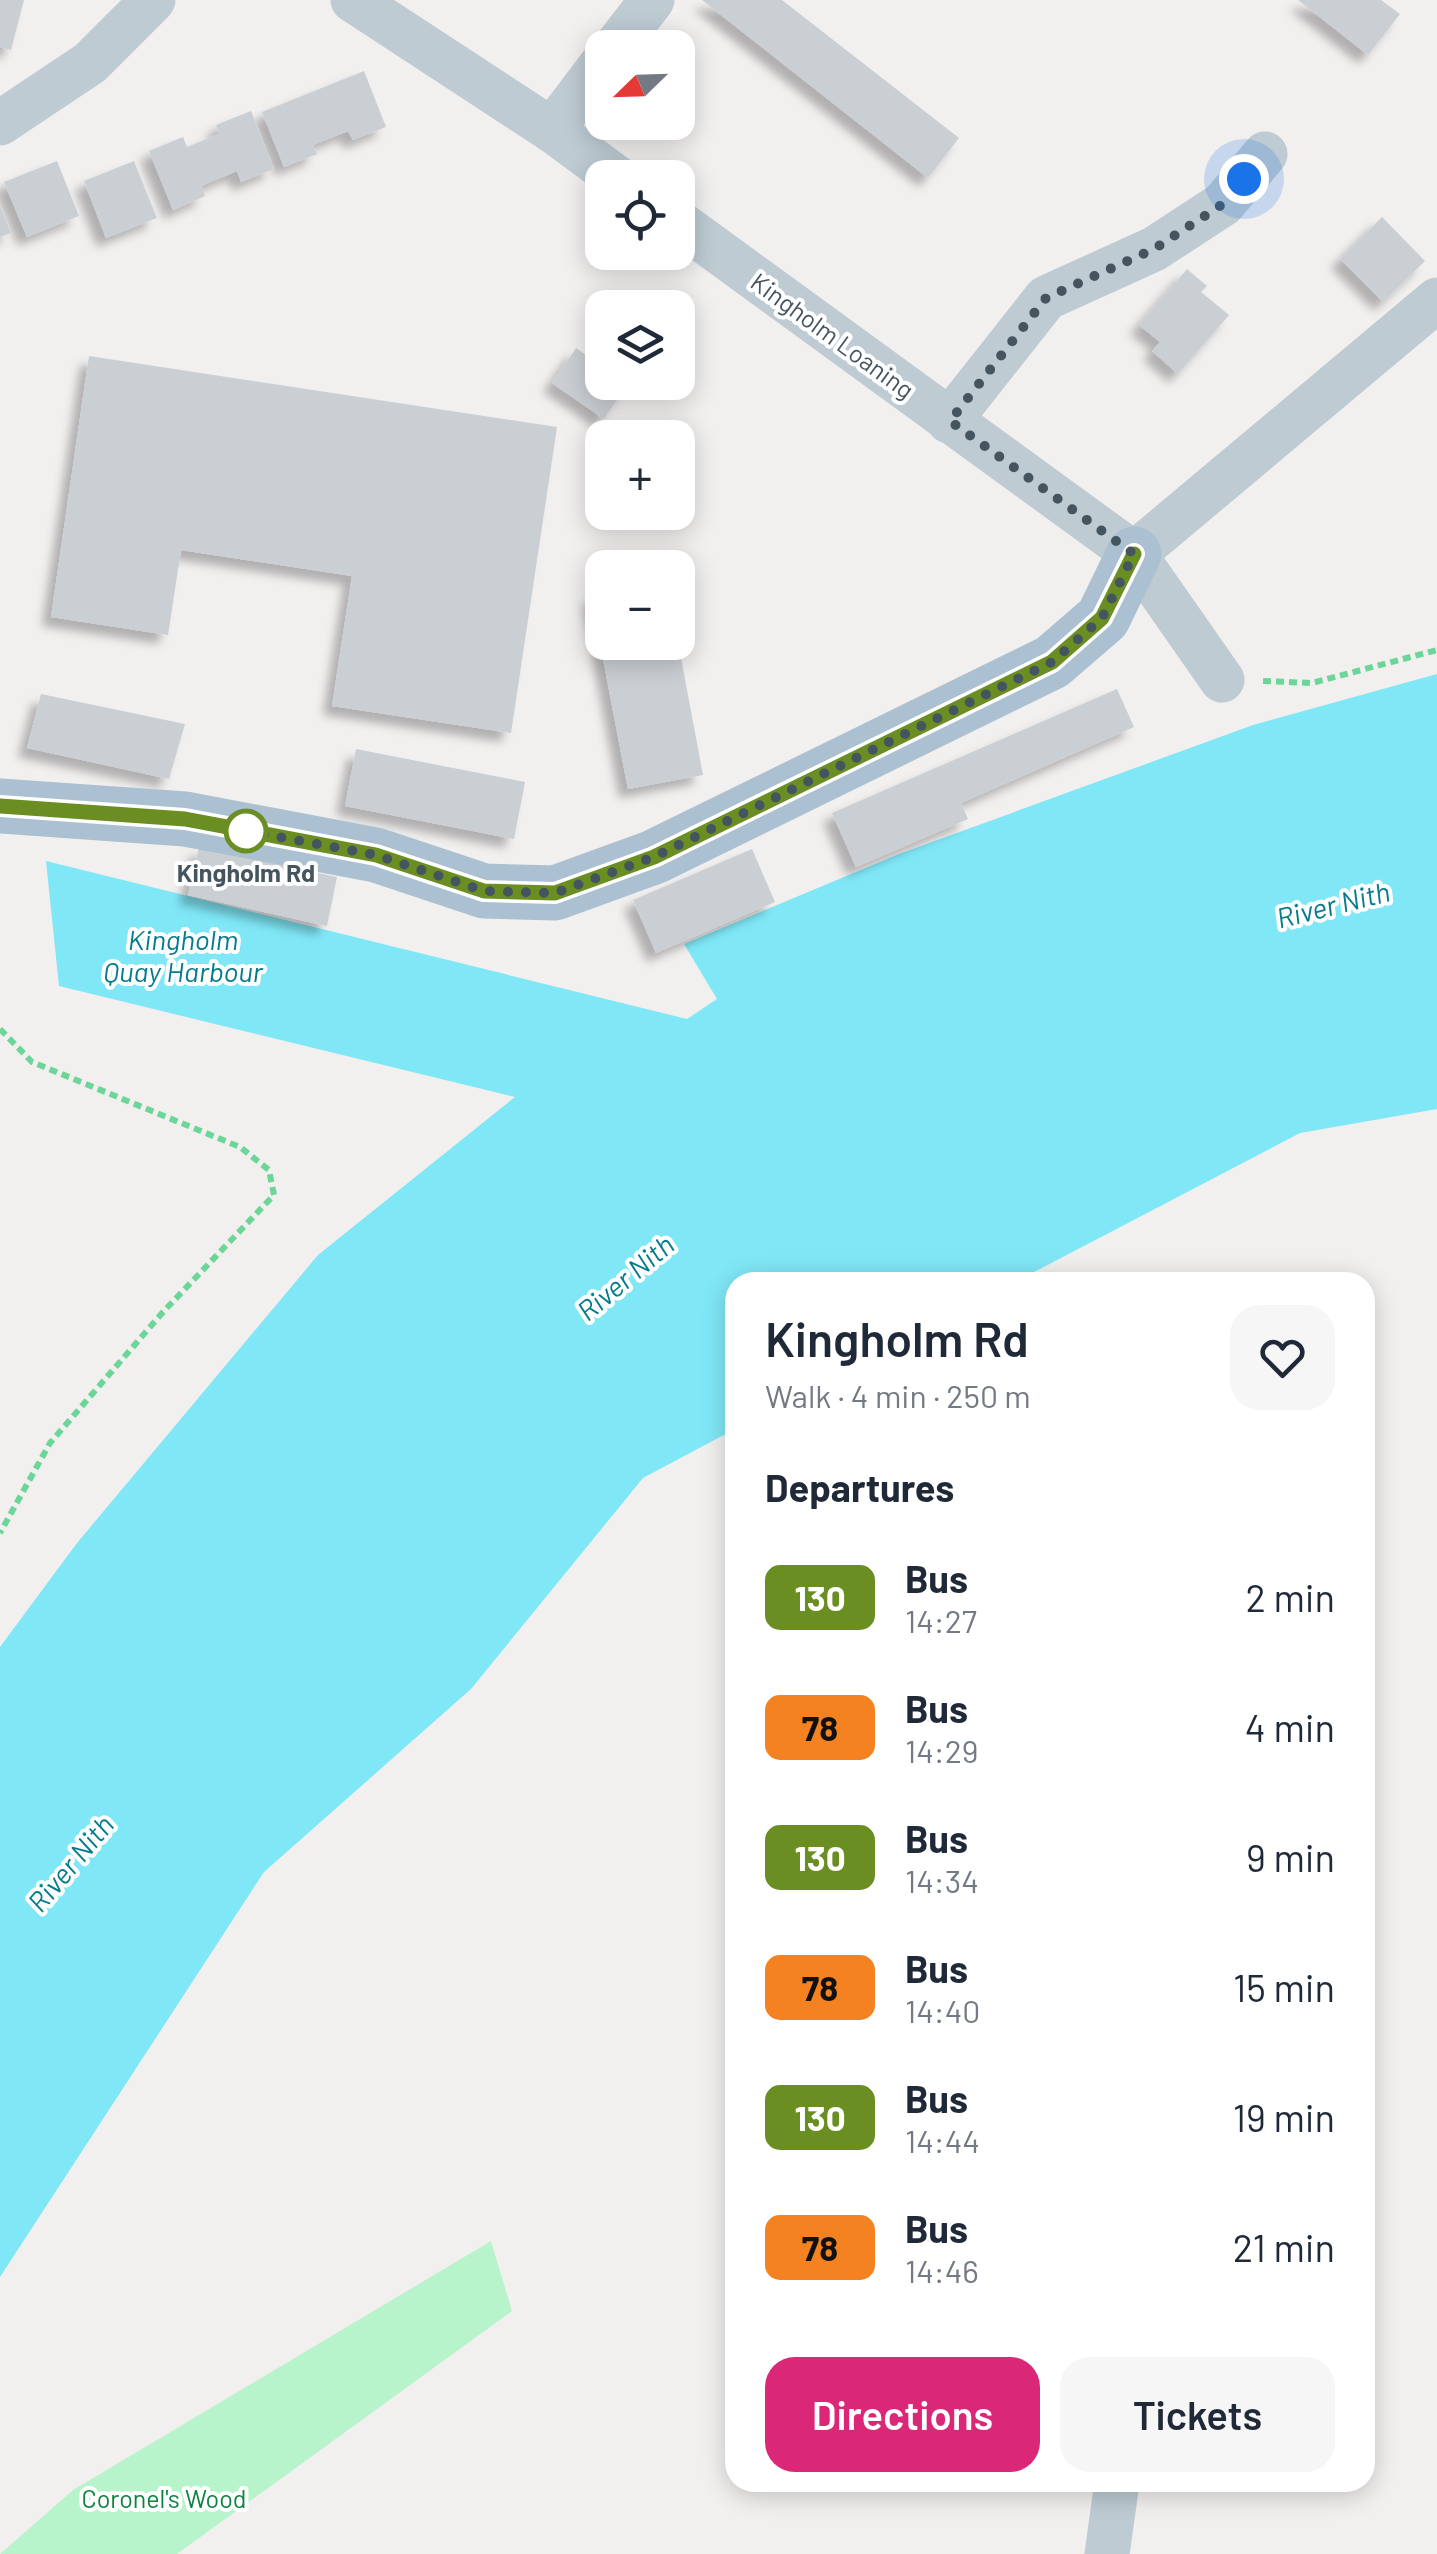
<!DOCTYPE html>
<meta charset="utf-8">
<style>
body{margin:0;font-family:Barlow,sans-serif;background:#f6f6f7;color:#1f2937;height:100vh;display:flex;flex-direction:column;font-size:38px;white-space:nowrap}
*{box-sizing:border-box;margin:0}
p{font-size:32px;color:#747a83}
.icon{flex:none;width:55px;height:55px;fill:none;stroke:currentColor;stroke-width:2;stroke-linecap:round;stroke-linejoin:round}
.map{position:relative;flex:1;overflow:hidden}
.sheet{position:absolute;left:725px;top:1272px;width:650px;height:1220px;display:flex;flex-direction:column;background:#fff;border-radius:30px;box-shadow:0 5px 25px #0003}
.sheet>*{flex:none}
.badge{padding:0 20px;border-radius:15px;font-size:35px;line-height:65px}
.needle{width:65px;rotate:247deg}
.tools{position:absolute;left:585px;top:30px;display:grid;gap:20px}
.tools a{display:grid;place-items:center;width:110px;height:110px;border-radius:20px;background:#fff;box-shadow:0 5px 25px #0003;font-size:50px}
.you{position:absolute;width:50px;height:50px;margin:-25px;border:8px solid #fff;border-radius:50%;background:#1a73e8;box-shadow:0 0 0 15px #1a73e833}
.map>.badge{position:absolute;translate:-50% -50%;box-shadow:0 0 0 5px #fff}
h2{padding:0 40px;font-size:38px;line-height:90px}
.round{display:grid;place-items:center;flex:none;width:105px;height:105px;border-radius:30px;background:#f6f6f7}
.overview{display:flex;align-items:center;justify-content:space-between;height:170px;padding:0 40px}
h1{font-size:48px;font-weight:600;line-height:75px}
.button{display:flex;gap:20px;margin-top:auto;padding:20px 40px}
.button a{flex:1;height:115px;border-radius:30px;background:#db2777;color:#fff;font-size:40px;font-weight:600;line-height:115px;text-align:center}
.button a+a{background:#f6f6f7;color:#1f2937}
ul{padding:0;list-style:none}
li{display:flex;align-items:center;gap:30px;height:130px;padding:0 40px}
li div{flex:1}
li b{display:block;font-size:38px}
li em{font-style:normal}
li .badge{min-width:110px;font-weight:700;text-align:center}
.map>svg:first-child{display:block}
</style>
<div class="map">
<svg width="1437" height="2554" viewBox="0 0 1437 2554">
<defs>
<filter id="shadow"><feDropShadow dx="-9" dy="9" stdDeviation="5" flood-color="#0004"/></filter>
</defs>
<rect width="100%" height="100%" fill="#f2efef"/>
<polygon fill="#b8f4cb" points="491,2241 512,2311 177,2554 0,2554 73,2490"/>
<polygon fill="#80e7f6" points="1437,674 1437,1109 1300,1133 1015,1282 735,1282 735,1429 643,1478 471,1689 264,1872 0,2277 0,1647 77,1543 318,1255 515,1097 59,986 46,861 687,1019 717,999 684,944 899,854 1253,725"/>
<g fill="#cacfd4" filter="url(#shadow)">
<polygon points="0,0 24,0 11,50 0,47"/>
<polygon points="702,0 782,0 959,138 928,178"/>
<polygon points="1298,0 1381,0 1400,14 1368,55"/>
<polygon points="364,71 386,127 353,140 348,131 313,145 317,154 284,167 262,112"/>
<polygon points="251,111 274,169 241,182 237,171 201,186 205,196 173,210 149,151 183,137 187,147 219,134 216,125"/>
<polygon points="57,161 79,216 27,237 4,182"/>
<polygon points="134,161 157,218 106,238 84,181"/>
<polygon points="0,206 11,233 0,237"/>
<polygon points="1382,217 1425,261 1383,302 1340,259"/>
<polygon points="1187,269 1207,286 1201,292 1229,315 1178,374 1152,351 1160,342 1139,325"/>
<polygon points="576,348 602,366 602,382 629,382 604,419 552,383"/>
<polygon points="89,356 557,427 511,733 332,706 352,576 181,550 168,635 51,617"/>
<polygon points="602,594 602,642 678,642 703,775 628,789 591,596"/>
<polygon points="1117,689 1134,727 961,803 968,819 856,867 832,813"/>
<polygon points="41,694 185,724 169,779 27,748"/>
<polygon points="356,749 525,782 514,839 345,806"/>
<polygon points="199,847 337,877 327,926 188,895"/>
<polygon points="752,849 775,902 656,953 633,900"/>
</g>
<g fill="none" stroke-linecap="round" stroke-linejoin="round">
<g stroke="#6cd699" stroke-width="6" stroke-dasharray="8 5" stroke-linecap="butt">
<polyline points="1263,681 1312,683 1437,650"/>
<polyline points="0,1029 32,1062 240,1147 269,1170 274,1195 163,1312 50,1443 0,1533"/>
</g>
<g stroke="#becbd3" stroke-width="45">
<polyline points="353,0 552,130 617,178"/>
<polyline points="615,48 652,0"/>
<polyline points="0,123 90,63 153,0"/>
<polyline points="552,130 602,64"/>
<polyline points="678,222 1134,554 1222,680"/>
<polyline points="949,421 1046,298 1154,249 1223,204 1265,154"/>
<polyline points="1134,554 1437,300"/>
<polyline points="1107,2554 1117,2482"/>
</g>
<polyline stroke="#abc1d1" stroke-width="55" points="0,806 185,819 376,855 484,891 555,893 654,857 1052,662 1103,618 1134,554"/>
</g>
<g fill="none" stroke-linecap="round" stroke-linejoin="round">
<g stroke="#fff" stroke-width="22">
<polyline id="line" points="0,806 185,819 376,855 484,891 555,893 654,857 1052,662 1102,618 1134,554"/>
</g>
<use href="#line" stroke="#6b8e23" stroke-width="15"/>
<polyline stroke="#45555f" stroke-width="10" stroke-dasharray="0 18" points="246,831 376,855 484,891 555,893 654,857 1052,662 1102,618 1134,554 950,421 1046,298 1154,249 1223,204 1244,179"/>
</g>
<circle fill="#fff" stroke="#6b8e23" stroke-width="5" cx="246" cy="831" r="20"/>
<g text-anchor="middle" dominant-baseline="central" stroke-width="8" stroke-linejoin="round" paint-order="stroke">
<g font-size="25" fill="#45555f" stroke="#fff">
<text transform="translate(833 335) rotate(36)">Kingholm Loaning</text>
</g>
<g font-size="25" font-weight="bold" fill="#45555f" stroke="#fff">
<text x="246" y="872">Kingholm Rd</text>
</g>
<g font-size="25" fill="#0c833f" stroke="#fff">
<text x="164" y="2498">Coronel's Wood</text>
</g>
<g font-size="28" font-style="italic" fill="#047c8d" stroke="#fff">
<text transform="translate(1333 904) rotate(-14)">River Nith</text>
<text x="183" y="939">Kingholm<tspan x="183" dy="32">Quay Harbour</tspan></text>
<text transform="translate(625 1277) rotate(-40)">River Nith</text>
<text transform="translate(70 1863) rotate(-50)">River Nith</text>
</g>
</g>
</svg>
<div class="tools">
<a><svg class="needle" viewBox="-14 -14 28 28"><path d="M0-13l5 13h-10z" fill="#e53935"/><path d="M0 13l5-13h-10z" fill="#747a83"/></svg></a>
<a><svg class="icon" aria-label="locate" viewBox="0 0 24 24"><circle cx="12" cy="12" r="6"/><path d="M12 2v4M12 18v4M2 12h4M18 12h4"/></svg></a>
<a><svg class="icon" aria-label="layers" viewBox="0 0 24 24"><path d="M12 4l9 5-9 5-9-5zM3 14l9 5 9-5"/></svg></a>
<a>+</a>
<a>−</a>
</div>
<div class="you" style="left:1244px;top:179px"></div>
<section class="sheet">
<div class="overview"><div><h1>Kingholm Rd</h1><p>Walk · 4 min · 250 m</p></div><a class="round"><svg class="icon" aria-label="heart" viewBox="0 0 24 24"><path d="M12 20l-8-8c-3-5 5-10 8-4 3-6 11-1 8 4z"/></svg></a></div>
<h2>Departures</h2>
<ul>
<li><span class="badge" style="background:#6b8e23;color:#fff">130</span><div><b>Bus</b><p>14:27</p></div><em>2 min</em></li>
<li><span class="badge" style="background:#f58220;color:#111">78</span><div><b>Bus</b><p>14:29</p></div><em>4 min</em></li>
<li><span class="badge" style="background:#6b8e23;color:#fff">130</span><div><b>Bus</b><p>14:34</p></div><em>9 min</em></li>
<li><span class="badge" style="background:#f58220;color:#111">78</span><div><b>Bus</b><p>14:40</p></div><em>15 min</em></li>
<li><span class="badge" style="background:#6b8e23;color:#fff">130</span><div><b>Bus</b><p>14:44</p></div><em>19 min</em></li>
<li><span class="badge" style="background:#f58220;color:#111">78</span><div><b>Bus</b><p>14:46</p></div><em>21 min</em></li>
</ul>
<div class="button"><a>Directions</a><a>Tickets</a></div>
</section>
</div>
